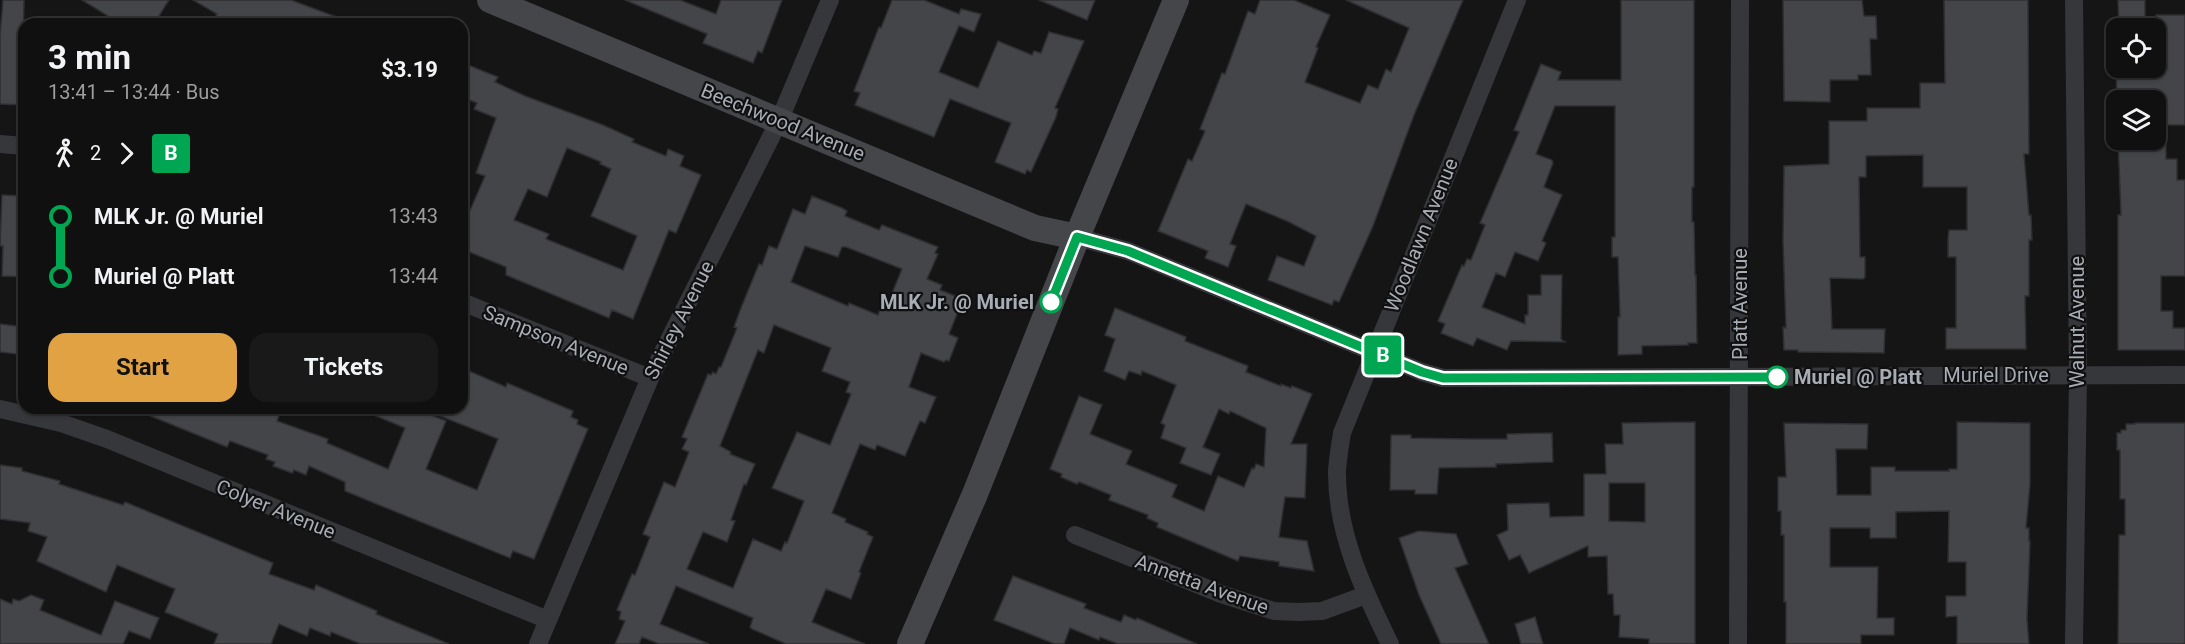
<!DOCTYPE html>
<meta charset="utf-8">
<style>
body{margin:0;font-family:Roboto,sans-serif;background:#191919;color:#f1f3f6;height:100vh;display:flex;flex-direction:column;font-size:22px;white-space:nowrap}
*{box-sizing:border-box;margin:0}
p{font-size:20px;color:#9c9d9f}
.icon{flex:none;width:33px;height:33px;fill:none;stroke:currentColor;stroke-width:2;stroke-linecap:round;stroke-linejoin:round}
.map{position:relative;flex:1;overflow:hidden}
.side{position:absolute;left:18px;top:18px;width:450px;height:396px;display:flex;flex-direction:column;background:#101010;border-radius:18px;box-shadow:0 2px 4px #0004,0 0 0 2px #303030}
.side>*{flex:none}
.badge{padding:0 12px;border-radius:4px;font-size:21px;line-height:39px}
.buttons{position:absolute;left:2106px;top:18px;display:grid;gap:12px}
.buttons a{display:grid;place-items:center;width:60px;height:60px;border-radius:12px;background:#101010;box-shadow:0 2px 4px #0004,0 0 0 2px #303030;font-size:30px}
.map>.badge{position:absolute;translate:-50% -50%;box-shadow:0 0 0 3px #fff}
.legs{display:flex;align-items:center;gap:9px;height:66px;padding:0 30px;font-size:20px}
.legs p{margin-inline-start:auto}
.summary{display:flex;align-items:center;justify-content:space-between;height:102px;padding:0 30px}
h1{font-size:33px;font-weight:700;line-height:45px}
.action{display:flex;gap:12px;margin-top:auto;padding:12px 30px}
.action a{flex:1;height:69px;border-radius:18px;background:#e0a243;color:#111;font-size:24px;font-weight:700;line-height:69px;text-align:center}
.action a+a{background:#191919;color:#f1f3f6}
ul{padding:0 30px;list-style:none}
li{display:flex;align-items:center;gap:21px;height:60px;font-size:22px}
li i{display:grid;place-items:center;width:9px;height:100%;margin:0 8px;background:currentColor}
li i::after{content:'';width:15px;height:15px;margin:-8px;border:4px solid;border-radius:50%;background:#101010}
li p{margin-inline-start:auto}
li:first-child i{background:linear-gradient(#0000 50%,currentColor 0)}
li:last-child i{background:linear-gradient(currentColor 50%,#0000 0)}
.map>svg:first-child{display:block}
</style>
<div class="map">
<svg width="2185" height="644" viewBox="0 0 2185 644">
<rect width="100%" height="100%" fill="#151516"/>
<g fill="#444549" stroke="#2f2f32" stroke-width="1.5" fill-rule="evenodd">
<polygon points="3,0 24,0 22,105 0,104 0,35"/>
<polygon points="82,0 169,0 154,24 121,24"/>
<polygon points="193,0 291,0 350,22 350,24 211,24 217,14"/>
<polygon points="625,0 680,0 716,14 721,0 782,0 762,53 758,51 753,63 703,43 707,34"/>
<polygon points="892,0 924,0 959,14 961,9 981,14 974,32 959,26 939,72 978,88 998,41 1032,55 1034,51 1041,53 1049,32 1084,41 1055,108 1058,109 1056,117 1031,172 1027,170 1025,174 995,162 1011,123 950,99 934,137 855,105 860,93 854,91 879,27 881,28"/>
<polygon points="1039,0 1095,0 1087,20"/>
<polygon points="1260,0 1294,0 1330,15 1316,47 1318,48 1305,82 1360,103 1368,85 1378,89 1386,69 1391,72 1409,28 1346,0 1463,0 1414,115 1373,226 1339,302 1334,300 1332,305 1268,280 1277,256 1304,266 1316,236 1289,222 1246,204 1230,244 1236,246 1228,267 1205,258 1208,251 1158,231 1188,159 1192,161 1205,131 1200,129 1222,73 1225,74 1248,11 1255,14"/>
<polygon points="1621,0 1694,0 1694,187 1692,187 1692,222 1694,222 1695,275 1696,275 1697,343 1688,343 1688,345 1642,346 1642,354 1618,355 1618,317 1620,317 1618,257 1612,257 1612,237 1615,237 1615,106 1555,106 1536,154 1552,160 1553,163 1544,187 1562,195 1542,241 1546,243 1538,261 1515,252 1505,277 1496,273 1482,307 1525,324 1525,315 1528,315 1528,295 1541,295 1541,275 1562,275 1561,339 1565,342 1511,341 1507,350 1477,338 1473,346 1441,333 1445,324 1438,321 1462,265 1464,266 1467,259 1471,260 1485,225 1480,223 1519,132 1514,130 1541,64 1561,72 1558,80 1621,80"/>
<polygon points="1783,0 1862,0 1864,16 1876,16 1877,39 1870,39 1871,75 1858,75 1858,80 1830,80 1830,102 1784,101"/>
<polygon points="1944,0 2028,0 2029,154 2024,154 2029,215 2031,215 2032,240 2029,240 2029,296 2025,296 2026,349 1946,349 1946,328 1956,328 1956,257 1948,257 1948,238 1949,230 1967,230 1967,187 1923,187 1923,155 1866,156 1866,177 1859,177 1860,257 1865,257 1865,277 1863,279 1830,278 1832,329 1885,329 1884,353 1798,352 1798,350 1784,350 1783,327 1786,328 1783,241 1784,166 1829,164 1829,121 1867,121 1867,108 1920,108 1920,83 1945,83"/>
<polygon points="2118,0 2145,0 2145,28 2119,28"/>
<polygon points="2156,15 2185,15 2185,125 2156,125 2156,100 2117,98 2116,68 2156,68"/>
<path d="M468,65L498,77L495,82L525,96L603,125L634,139L632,142L666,156L668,149L684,156L680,166L701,175L676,233L669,230L633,319L612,310L609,318L506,275V267L462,249V212L468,215L485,176L476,173L496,118L474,109L477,103L462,97V79ZM567,148L601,162L600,164L611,169L591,216L637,236L623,270L546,239L549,234L514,220L528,189L547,197Z"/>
<polygon points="2118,140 2166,140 2166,159 2177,159 2177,180 2185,180 2185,276 2161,276 2161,311 2173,311 2173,328 2185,328 2185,350 2118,350 2118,215 2121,215"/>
<polygon points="2,195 24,196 24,277 2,276 3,246 0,246"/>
<path d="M812,196L842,208L847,211L845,216L879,230L882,225L938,247L935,253L938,254L927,279L942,285L940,290L963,299L949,334L958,338L949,361L946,360L944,362L921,353L909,387L936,397L925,423L920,421L905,456L877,445L875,450L860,444L832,513L846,519L845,522L868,532L867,534L873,537L859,572L861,573L851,599L826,589L812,622L865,644H786L752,629L750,627L753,618L676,586L660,624L709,644H659L642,637L639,644H615L625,621L619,619L621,612L617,610L632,574L635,575L650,537L643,534L664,482L675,487L689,452L682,449L687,439L682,437L708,374L711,375L713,372L716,374L719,367H721L737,328L734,327L741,308L759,264L762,265L769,246L777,249L793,209L805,214ZM805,246L838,257L842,247H846L902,269L886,308L881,306L878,315L849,303L848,306L791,282ZM774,325L831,348L822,371L850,382L846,392L851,394L830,445L797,432L772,488L804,501L787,543L785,542L781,551L753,539L733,588L687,569L703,532L727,542L735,521L731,520L744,484L746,485L755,464L730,454L731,452L720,446L758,350L764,353Z"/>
<polygon points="1115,308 1186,337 1185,341 1248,366 1246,372 1281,386 1281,384 1291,388 1292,386 1312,394 1291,444 1307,444 1305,498 1285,497 1279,537 1307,541 1314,571 1279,566 1279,562 1240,556 1238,561 1157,527 1158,523 1147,518 1148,515 1109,500 1111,495 1079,482 1077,484 1061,477 1062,474 1050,469 1079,396 1102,405 1090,434 1132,451 1126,464 1177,485 1172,497 1204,511 1218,476 1244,487 1252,468 1254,469 1256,464 1264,467 1266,428 1230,411 1229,414 1219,409 1203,447 1220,454 1211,475 1180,463 1186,448 1161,438 1165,425 1161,423 1176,385 1142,371 1141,375 1129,371 1125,380 1104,371 1115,339 1105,335"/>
<polygon points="0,324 24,327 24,355 0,352"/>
<polygon points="462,368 506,387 507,383 573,411 571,417 578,420 577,424 588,429 534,559 513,551 510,558 374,503 345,491 345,482 309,466 306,475 294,470 292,473 273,466 275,462 266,459 268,455 230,441 227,447 131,408 282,408 277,421 328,439 327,443 388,469 405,428 357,408 414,408 446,421 426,469 477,490 498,439 423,409 462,408"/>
<path d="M1695,422V644H1649V639L1619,637L1620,615H1614L1613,594H1608L1607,556L1588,557V546L1529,573L1520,555L1509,560L1497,535L1508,530L1507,504L1549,503L1550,517L1584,516V474H1606L1605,444H1623L1622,423ZM1609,483H1645V522L1609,521Z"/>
<polygon points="1957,422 2030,423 2030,484 2026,528 2029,528 2029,541 2030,541 2027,619 2029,644 1957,644 1957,616 1946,617 1946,596 1966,596 1966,562 1948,562 1949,511 1896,512 1896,538 1870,538 1870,528 1830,528 1830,567 1878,567 1877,618 1894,618 1894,635 1861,635 1861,644 1786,644 1786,602 1784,602 1784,535 1781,535 1781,511 1778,511 1778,477 1786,477 1784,423 1868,424 1867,449 1836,449 1837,495 1871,495 1871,467 1895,467 1895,471 1949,471 1949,469 1957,469"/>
<polygon points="2135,423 2185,423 2185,643 2182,644 2118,644 2119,535 2125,535 2125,499 2120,499 2120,450 2117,450 2117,433 2121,433 2121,430 2126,430 2126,424 2135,424"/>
<polygon points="1552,433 1553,462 1496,464 1496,467 1439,468 1437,494 1415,494 1415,490 1390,490 1391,435 1411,435 1411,438 1470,439 1507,439 1507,434"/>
<polygon points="0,465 22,468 22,471 60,481 59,484 123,505 125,502 273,563 269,574 314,590 316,585 377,611 376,614 449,644 361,644 331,632 330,636 310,628 307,636 279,624 271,644 214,644 218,634 165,612 175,589 117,565 106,592 37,561 47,537 28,531 30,523 0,519"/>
<polygon points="1419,531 1456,534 1468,564 1455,568 1489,644 1441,644 1419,595 1399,538"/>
<polygon points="1013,576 1086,604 1084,608 1121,622 1124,615 1136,620 1137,618 1197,644 1118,644 1100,637 1099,640 1070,628 1064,644 1055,644 994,620"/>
<polygon points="31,595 44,600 40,610 101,635 115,601 159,618 150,639 129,631 123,644 0,644 0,599 12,604 13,599 19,601"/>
<polygon points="1535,617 1543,644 1521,644 1515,624"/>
</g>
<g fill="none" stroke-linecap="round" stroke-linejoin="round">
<g stroke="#36373b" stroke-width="18">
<polyline points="2074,0 2078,375 2074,644"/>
<polyline points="0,144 24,146"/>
<polyline points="1077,237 1128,251 1422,372 1443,378 2185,375"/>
<polyline points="462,302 650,378"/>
<polyline points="0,409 61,423 107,439 548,620"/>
<polyline points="1075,535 1221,594 1274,611 1299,612 1322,611 1366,595"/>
<polyline points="538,644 650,378 779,121 830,0"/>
<path d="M1390,644C1363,589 1336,532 1337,470C1338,458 1340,445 1342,433L1517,0"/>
<polyline points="1738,644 1740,0"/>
</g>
<g stroke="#44464a" stroke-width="26">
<polyline points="490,0 1035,228 1077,237"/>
<polyline points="910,644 975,494 1077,237 1176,0"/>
</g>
</g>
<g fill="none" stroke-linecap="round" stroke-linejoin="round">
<g stroke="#fff" stroke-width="14">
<polyline id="line-1" points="1051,302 1077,237 1128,251 1422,372 1443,378 1777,377"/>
</g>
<use href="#line-1" stroke="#00a651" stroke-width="9"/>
</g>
<g fill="#fff" stroke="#00a651" stroke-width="3">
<circle cx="1051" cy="302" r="10"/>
<circle cx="1777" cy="377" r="10"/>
</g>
<g text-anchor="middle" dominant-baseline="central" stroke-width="4.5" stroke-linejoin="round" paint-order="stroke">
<g font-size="20" fill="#a8adb5" stroke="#101011">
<text transform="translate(783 122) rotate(22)">Beechwood Avenue</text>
<text transform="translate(1421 235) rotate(-68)">Woodlawn Avenue</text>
<text transform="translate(1740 304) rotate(-90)">Platt Avenue</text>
<text transform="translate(679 320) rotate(-63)">Shirley Avenue</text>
<text transform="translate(2077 322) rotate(-90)">Walnut Avenue</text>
<text transform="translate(556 340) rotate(22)">Sampson Avenue</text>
<text x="1996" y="375">Muriel Drive</text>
<text transform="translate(276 509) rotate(22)">Colyer Avenue</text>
<text transform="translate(1202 584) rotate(20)">Annetta Avenue</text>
</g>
<g font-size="20" font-weight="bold" fill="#a8adb5" stroke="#101011" text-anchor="end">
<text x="1034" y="302">MLK Jr. @ Muriel</text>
<text x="1794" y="377" text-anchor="start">Muriel @ Platt</text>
</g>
</g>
</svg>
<div class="buttons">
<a><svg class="icon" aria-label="locate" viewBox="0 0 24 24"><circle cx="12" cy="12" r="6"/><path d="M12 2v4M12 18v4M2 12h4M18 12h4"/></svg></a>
<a><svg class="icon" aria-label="layers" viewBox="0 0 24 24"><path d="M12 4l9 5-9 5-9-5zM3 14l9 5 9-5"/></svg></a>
</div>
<b class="badge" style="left:1383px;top:355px;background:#00a651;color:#fff">B</b>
<section class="side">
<div class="summary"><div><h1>3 min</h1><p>13:41 – 13:44 · Bus</p></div><b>$3.19</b></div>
<div class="legs"><svg class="icon" aria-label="walk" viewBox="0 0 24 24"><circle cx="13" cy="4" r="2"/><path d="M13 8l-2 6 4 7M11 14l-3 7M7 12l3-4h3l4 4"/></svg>2<svg class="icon" aria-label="forward" viewBox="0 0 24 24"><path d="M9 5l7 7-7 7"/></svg><b class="badge" style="background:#00a651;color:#fff">B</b></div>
<ul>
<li><i style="color:#00a651"></i><b>MLK Jr. @ Muriel</b><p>13:43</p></li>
<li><i style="color:#00a651"></i><b>Muriel @ Platt</b><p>13:44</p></li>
</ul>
<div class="action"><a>Start</a><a>Tickets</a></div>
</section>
</div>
